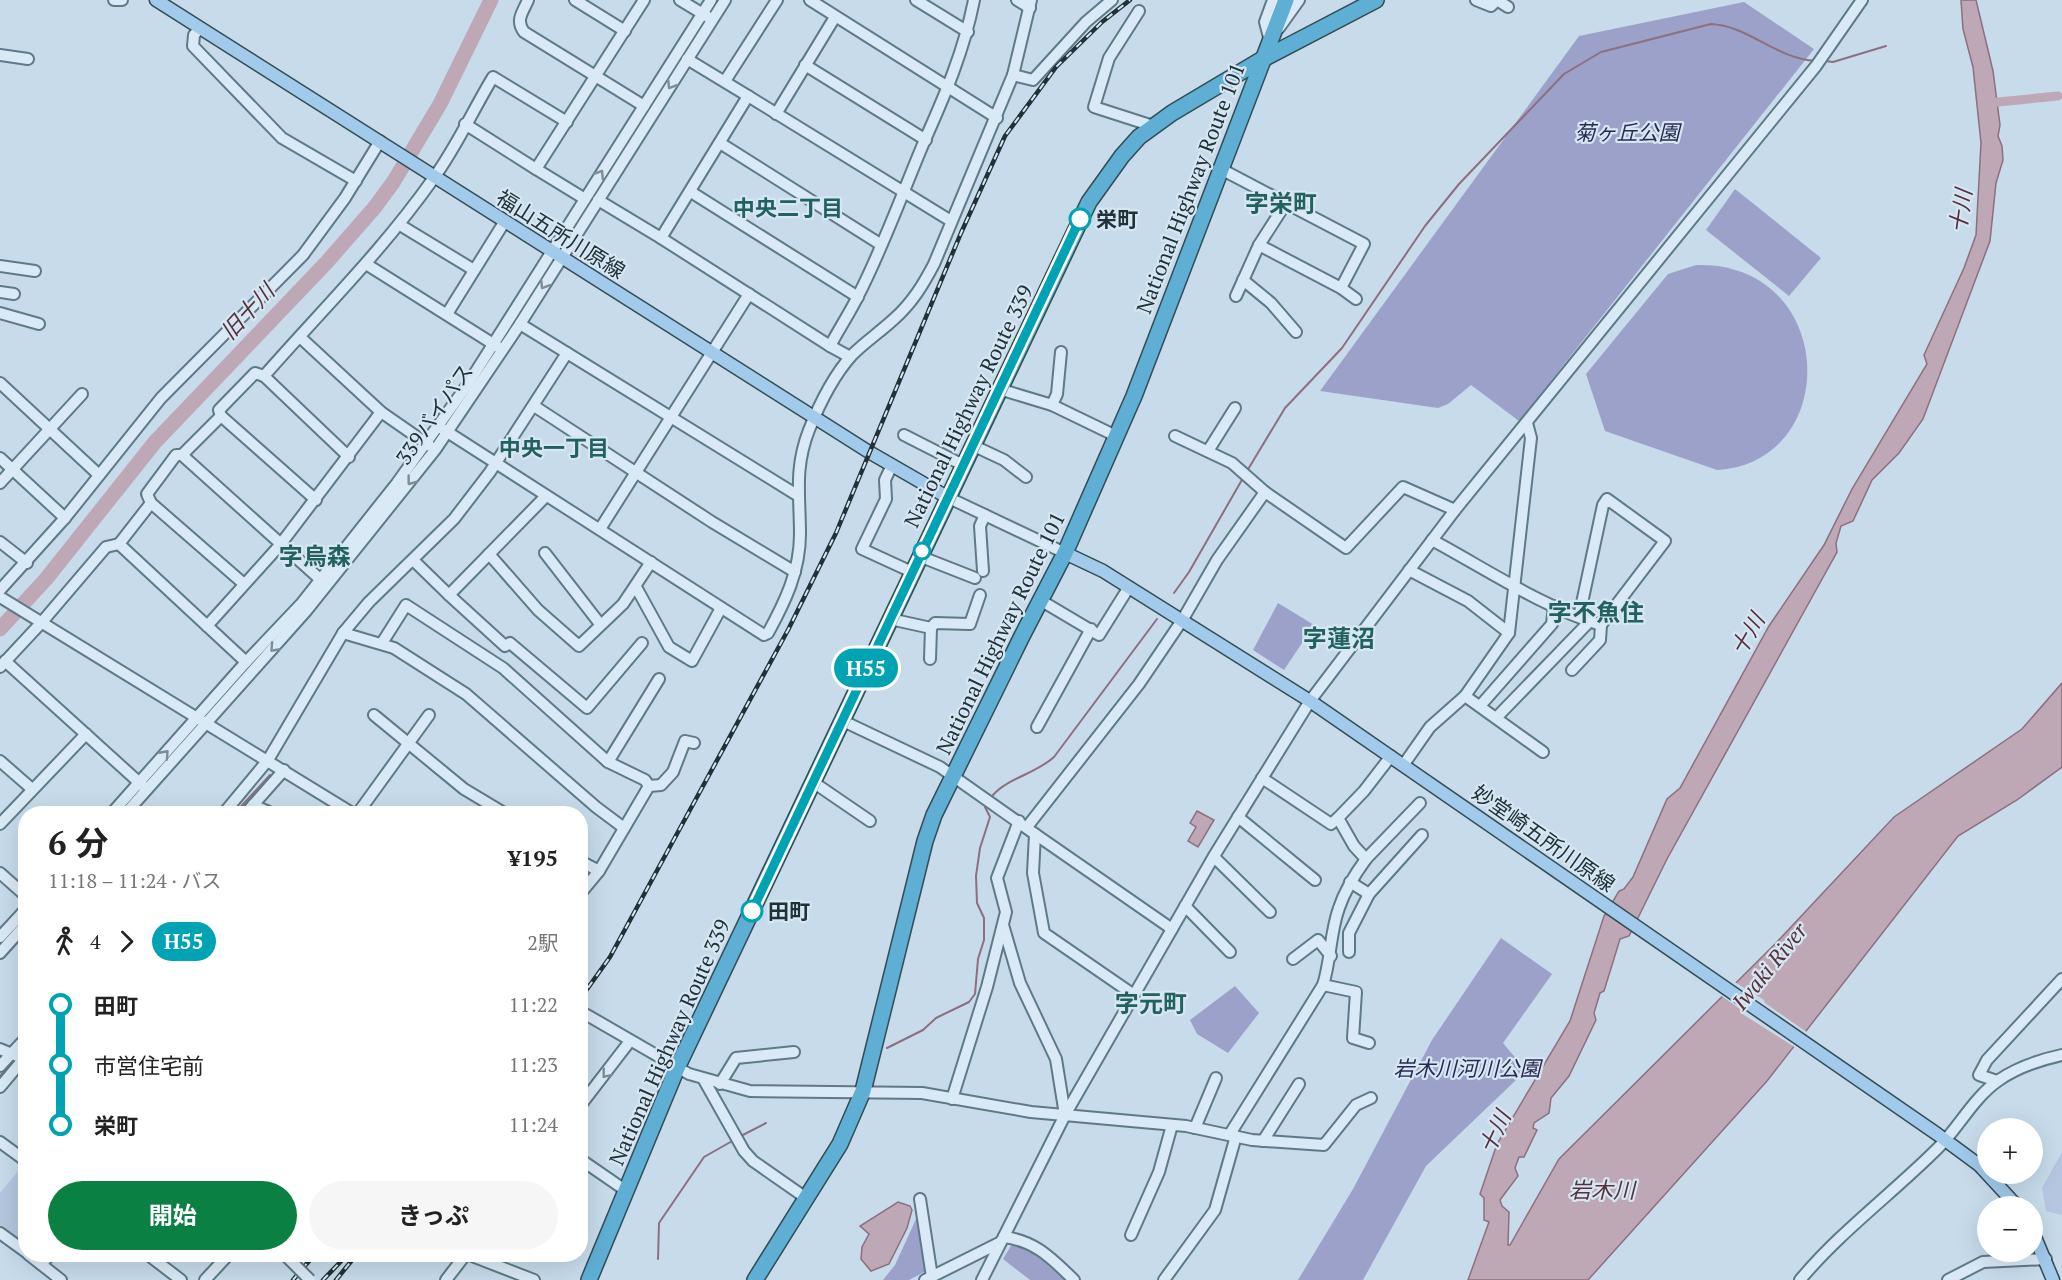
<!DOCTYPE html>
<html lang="ja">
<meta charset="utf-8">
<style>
body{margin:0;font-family:"PT Serif","Noto Sans JP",serif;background:#f6f6f6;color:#222;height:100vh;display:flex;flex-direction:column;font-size:22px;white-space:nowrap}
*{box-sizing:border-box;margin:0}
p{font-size:20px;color:#767676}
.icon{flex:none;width:33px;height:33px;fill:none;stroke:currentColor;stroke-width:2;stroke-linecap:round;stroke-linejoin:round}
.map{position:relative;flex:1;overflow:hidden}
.details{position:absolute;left:18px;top:806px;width:570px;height:456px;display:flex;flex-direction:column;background:#fff;border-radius:24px;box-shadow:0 6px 24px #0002}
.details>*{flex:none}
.badge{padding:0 12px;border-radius:20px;font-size:21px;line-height:39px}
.controls{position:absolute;left:1977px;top:1118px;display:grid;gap:12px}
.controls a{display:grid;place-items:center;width:66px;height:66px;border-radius:50%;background:#fff;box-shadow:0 6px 24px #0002;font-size:30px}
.map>.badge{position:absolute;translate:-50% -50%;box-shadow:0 0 0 3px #fff}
.legs{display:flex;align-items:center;gap:9px;height:66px;padding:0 30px;font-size:20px}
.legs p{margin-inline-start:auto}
.head{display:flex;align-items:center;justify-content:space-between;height:102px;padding:0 30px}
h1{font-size:33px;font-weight:700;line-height:45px}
.primary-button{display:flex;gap:12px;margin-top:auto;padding:12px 30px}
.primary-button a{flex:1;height:69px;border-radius:36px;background:#0b8043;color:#fff;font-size:24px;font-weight:700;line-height:69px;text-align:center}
.primary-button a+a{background:#f6f6f6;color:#222}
ul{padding:0 30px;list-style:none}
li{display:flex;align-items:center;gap:21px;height:60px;font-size:22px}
li i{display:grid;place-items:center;width:9px;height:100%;margin:0 8px;background:currentColor}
li i::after{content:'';width:15px;height:15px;margin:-8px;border:4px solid;border-radius:50%;background:#fff}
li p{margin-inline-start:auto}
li:first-child i{background:linear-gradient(#0000 50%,currentColor 0)}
li:last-child i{background:linear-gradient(currentColor 50%,#0000 0)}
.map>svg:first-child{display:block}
</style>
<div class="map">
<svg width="2062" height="1280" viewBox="0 0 2062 1280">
<rect width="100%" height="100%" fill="#c7dbeb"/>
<g fill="#b5c6e0">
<polygon points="2062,1152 2062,1213 2061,1215 2046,1211 2042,1188"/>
<polygon points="24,1164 25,1166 25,1244 0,1225 0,1193"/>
</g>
<g fill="#9ca1c9">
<polygon points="1744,2 1814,49 1519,421 1471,385 1448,404 1438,408 1320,391 1579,36"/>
<polygon points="1735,189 1821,258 1789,296 1706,230"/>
<path d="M1696,265C1837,261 1844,462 1717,470L1605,431L1586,374L1668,274Z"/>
<polygon points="1278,603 1314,625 1284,670 1253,650"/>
<polygon points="1501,938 1552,974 1503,1043 1523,1067 1516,1080 1426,1166 1363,1280 1298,1280 1353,1189 1432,1040"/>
<polygon points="1235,986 1259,1013 1228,1053 1197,1034 1190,1020"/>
<polygon points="917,1217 928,1270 909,1280 883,1280 895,1265"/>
<polygon points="1012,1244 1030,1249 1065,1280 1030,1280 1003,1259"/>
</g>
<g fill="#bfa8b5" stroke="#8d6f7e" stroke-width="1.5">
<polygon points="1961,0 1976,0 1993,71 2000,125 1998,136 2002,146 2003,160 1996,183 1990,241 1923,419 1899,453 1872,480 1853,521 1841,526 1836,543 1837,552 1667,859 1629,936 1620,939 1604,991 1600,993 1594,1013 1596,1020 1569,1076 1551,1098 1549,1113 1534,1123 1533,1128 1537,1130 1524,1157 1519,1157 1515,1168 1518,1176 1500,1200 1502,1206 1509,1212 1508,1245 1510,1245 1559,1159 1775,944 1894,817 2022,729 2062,683 2062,767 2017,800 1958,836 1767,1081 1588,1280 1468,1280 1489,1222 1484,1220 1484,1198 1480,1194 1497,1144 1570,1021 1604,916 1619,891 1624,889 1633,877 1667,799 1680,788 1769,626 1824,545 1852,489 1927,364 1924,355 1964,268 1976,235 1981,143 1973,67 1963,29"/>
<polygon points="1197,811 1214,820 1198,847 1188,841 1196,827 1190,823"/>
<polygon points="898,1202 910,1206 912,1210 907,1228 889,1264 871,1271 861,1259 862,1247 869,1234 860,1226"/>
</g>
<polygon fill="#c7dbeb" points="1733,981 1764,1000 1765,1003 1808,1033 1796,1048 1744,1015 1743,1011 1720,995"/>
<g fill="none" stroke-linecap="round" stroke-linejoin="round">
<g stroke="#8d6f7e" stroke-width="2">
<polyline points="1825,61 1833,62 1886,46"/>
<path d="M1247,471L1285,408L1342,348L1425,226L1459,184L1564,74L1601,52L1711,24C1749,26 1774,58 1816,61"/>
<polyline points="1174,593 1189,572 1243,478"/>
<path d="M993,795C1008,778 1037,773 1054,757L1157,619"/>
<polyline points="235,813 270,775"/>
<polyline points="887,1048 923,1030 936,1018 969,1002 975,994 978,959 984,940 984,918 977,903 976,876 980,848 990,817 985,807"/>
<polyline points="23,1050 26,1047"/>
<polyline points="0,1076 13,1062"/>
<polyline points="739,1137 766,1123"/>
<polyline points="658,1259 659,1223 704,1157 734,1140"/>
</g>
<polyline stroke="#bfa8b5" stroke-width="9" points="1988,103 2058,96"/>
<polyline stroke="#bfa8b5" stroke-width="15" points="0,629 46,579 155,442 326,263 375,207 394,181 440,104 491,0"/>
<g stroke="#5e7a86" stroke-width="14">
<g id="minor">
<polyline points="114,0 122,0"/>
<path d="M528,0C523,12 515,20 524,32L644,106"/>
<polyline points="575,0 625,31"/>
<polyline points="680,0 708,17"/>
<polyline points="810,0 997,118"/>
<polyline points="916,0 968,32"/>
<polyline points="1017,0 1030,8"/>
<polyline points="1476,0 1491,6 1497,0 1508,7"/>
<polyline points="1139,11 1109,58 1094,107 1153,126"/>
<polyline points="200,28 194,35 193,46 282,138 356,181"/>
<polyline points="1279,28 1299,0"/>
<polyline points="1270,41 1265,22 1273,0"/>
<polyline points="0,55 28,59"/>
<polyline points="687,59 748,96"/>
<polyline points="805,65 926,140"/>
<polyline points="1013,75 1033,80 1086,22 1112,0"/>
<polyline points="725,81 777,0"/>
<polyline points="776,114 835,17"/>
<polyline points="465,124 536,169 644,0"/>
<polyline points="720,143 880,244"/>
<polyline points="1219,168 1364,244 1341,288"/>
<polyline points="536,169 585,199"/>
<polyline points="691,192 858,297"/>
<polyline points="598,200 661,238"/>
<path d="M951,221L748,96L661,238L830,346C839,329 849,314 857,298C883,248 902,194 924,142C945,95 964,51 974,0"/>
<polyline points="400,225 474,270"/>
<polyline points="1259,245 1341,288 1356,299"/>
<polyline points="366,264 498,347"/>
<polyline points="0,266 35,271"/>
<polyline points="1243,280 1271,303 1296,332"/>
<polyline points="0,292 14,294"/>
<polyline points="1236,296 1259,245 1286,203"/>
<polyline points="0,313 39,324"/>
<polyline points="447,314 505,221"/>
<polyline points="520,324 567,353"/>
<polyline points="301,338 381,412 430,446"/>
<polyline points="830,346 850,357"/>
<polyline points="0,383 99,475"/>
<polyline points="999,389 1052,405 1116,436"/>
<polyline points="1052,405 1057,394 1061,352"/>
<polyline points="534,406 712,522 795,572"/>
<polyline points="221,416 219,410 255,373 264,376"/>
<path d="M438,426L764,635L768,633C785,602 800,571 800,534C800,496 794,468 809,430C819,405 834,375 852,355C865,342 880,332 894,319C912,303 923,285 934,264L1013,75L1031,0"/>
<polyline points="904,435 963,465"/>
<polyline points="1175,436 1232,463 1265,492"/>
<polyline points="972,445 1004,460 1026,477"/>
<polyline points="1208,451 1235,408"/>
<path d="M349,457L264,376C321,311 383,250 433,179C456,148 473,110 493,77L567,122"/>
<polyline points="0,458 65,518"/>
<polyline points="892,465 885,480 886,499 862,549 912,572"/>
<polyline points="0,483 82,394"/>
<polyline points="947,497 1065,553"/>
<polyline points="316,500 221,416 182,455 321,580"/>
<polyline points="151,503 147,494 176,455 182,455"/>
<polyline points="600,529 749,294"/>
<path d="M1432,540C1486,569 1542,607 1601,625L1665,541L1607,499L1603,505L1579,617"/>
<polyline points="0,542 27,563"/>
<polyline points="545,553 600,624"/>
<polyline points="489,554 538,610 579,646 623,604 651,562"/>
<polyline points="919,556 975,578"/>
<polyline points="413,560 449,595 546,496"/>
<polyline points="1409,570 1468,601 1509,633"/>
<polyline points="983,571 980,526 985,515"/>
<polyline points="244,584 151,503 119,544 246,662"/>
<polyline points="636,587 669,647 692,661 721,608"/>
<polyline points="0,590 65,518 161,398 303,255 345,198 380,141"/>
<polyline points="449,595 505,646 510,643 587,708 642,643"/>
<polyline points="0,597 352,813"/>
<polyline points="1040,600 1099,635 1129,587"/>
<polyline points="890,619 931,628 935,623 970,624 980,595"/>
<polyline points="207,626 280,545 381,412"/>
<polyline points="343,633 394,648 466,694 596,807 624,828"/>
<polyline points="382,643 406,605 503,668 608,762 645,780 649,786 599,871 580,894"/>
<polyline points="930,659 931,628"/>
<polyline points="5,661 143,786"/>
<polyline points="0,667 42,622 106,547 119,544"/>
<polyline points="1572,670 1600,640 1601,625"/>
<polyline points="1465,696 1543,752"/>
<polyline points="1480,706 1552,624 1554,606"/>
<polyline points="374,715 464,789 504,813"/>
<polyline points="1496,718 1589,622"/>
<polyline points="841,720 940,767 1035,834 1033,873 1044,933 1134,995"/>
<polyline points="1037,727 1091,629"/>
<polyline points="0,761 32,789"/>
<polyline points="608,762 659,679"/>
<polyline points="1404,764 1430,727 1465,696 1509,633 1531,438 1527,423"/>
<polyline points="1262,778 1331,824 1338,818"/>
<polyline points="813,782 870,821"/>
<polyline points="649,786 661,785 673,772 685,741 694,743"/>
<polyline points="253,805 271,813"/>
<polyline points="112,813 246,662 301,604 397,483 468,384 711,0"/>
<polyline points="126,813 307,610 435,450 520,324 725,0"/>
<polyline points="224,813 268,760 343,633 369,602 454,519 490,472 567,353 797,495"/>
<polyline points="246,813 284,770"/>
<polyline points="358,813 429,715"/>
<polyline points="1238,817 1315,880"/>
<polyline points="0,824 86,734"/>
<polyline points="1027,827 1139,684 1183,619 1217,560 1265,492 1346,548 1403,487 1455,510"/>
<polyline points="1035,834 1172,929"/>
<polyline points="1214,857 1270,912"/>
<polyline points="1366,859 1420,803"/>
<polyline points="580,861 599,871"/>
<polyline points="0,873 26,896"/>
<polyline points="1350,882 1369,894"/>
<polyline points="1185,906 1230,952"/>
<polyline points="1003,925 1020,983 1056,1059 1065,1115"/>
<polyline points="0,937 26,909"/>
<polyline points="1349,952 1349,933 1369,894 1422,835"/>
<polyline points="0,953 26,924"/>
<polyline points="1293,959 1318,940 1331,956"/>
<polyline points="1323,985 1356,992 1353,1038 1369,1043"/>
<polyline points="580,1011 689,1074 750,1091 922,1093 1031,1112 1186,1126 1252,1140 1324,1145 1356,1105 1371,1098"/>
<polyline points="0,1049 17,1056"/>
<polyline points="0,1066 26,1038"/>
<polyline points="704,1080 744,1151 753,1161 806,1198"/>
<polyline points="1997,1081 1979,1075 1987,1060 2062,979"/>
<polyline points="720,1084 736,1058 794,1052"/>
<polyline points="0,1087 26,1056"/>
<polyline points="952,1099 987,987 1006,912 997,878 1019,821"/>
<polyline points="580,1106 630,1041"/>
<polyline points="1195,1128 1216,1078"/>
<path d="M1230,1134L1323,985C1331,960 1330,932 1339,908C1345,890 1355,874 1366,859L1354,846L1338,818L1364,791L1391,756"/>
<polyline points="1263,1141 1299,1084"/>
<polyline points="0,1142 26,1161"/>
<polyline points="580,1159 625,1190"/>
<polyline points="920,1199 932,1277"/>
<polyline points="0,1233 26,1252"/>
<polyline points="1131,1235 1159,1172 1172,1125"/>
<path d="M1004,1237C1036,1241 1052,1259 1074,1280"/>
<polyline points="28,1254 61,1280"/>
<polyline points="147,1254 181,1280"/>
<polyline points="467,1254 534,1280"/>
<polyline points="41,1264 51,1254"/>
<polyline points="205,1280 229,1254"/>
<polyline points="446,1280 466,1254"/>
<polyline points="925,1280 1001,1242"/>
<polyline points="982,1280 1065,1115 1214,856 1310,701 1455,510 1816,66 1862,0"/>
<polyline points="1164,1280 1215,1210 1236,1136"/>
<path d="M1800,1280C1841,1231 1893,1193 1938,1148C1959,1127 1974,1097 1999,1080C2018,1067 2039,1060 2062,1055"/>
<polyline points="1948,1280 1983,1262 2046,1259"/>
</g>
</g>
<g stroke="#324c54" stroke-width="15">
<g id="major">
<polyline points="156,0 869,452 947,497"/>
<polyline points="1065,553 1103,571 1310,701 1937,1134 1979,1165 2017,1206"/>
<polyline points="2032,1230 2053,1280"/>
</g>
</g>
<g stroke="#324c54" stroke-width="18">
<g id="highway">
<polyline points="589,1280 677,1068 1089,202 1122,156 1139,137 1172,113 1261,60 1376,0"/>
<polyline points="755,1280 840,1144 863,1091 925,841 934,815 1022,636 1065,553 1134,396 1286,0"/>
</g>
</g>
<use href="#minor" stroke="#dae9f6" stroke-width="10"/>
<use href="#major" stroke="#a2caeb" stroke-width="12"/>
<use href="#highway" stroke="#5faed4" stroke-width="15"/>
<g stroke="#203237" stroke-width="4.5">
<g id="rail">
<polyline points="580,999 610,957 697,797 788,630 836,533 961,233 1005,136 1056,67 1102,22 1130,0"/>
<polyline points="293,1280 315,1254"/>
<polyline points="323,1280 348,1254"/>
<polyline points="336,1280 357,1254"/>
</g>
</g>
<use href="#rail" stroke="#d6e6f3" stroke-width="2" stroke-dasharray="7" stroke-linecap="butt"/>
<g stroke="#5e7a86" stroke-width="14" stroke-linecap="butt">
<polyline id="minor-bridge" points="284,1254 310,1280"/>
</g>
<use href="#minor-bridge" stroke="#dae9f6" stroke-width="10"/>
</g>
<defs><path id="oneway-chevron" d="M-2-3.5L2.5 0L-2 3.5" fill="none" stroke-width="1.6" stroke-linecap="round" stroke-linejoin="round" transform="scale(1.5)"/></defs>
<g stroke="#7d8e96">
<use href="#oneway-chevron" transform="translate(671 85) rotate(122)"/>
<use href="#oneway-chevron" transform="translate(600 174) rotate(-58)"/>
<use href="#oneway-chevron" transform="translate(544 285) rotate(122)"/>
<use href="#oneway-chevron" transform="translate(411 481) rotate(127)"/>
<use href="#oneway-chevron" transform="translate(274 648) rotate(132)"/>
<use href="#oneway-chevron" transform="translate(165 754) rotate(-48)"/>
<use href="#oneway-chevron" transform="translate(606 1074) rotate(128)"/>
</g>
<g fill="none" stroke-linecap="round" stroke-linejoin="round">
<g stroke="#fff" stroke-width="14">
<polyline id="line-1" points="752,911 1080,219"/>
</g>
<use href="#line-1" stroke="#00a3b4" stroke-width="9"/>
</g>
<g fill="#fff" stroke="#00a3b4" stroke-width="3">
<circle cx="1080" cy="219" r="10"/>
<circle cx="922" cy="551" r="8"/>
<circle cx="752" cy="911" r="10"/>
</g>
<g text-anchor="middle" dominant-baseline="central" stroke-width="4.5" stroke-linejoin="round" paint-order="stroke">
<g font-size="21" font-style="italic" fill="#292852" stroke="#d6e6f3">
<text x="1627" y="132">菊ヶ丘公園</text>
<text x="1467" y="1068">岩木川河川公園</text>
</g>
<g font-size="21" fill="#203237" stroke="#d6e6f3">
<text transform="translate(1190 188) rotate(-69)">National Highway Route 101</text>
<text transform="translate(561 234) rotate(32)">福山五所川原線</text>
<text transform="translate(968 406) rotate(-64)">National Highway Route 339</text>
<text transform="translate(434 414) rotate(-55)">339バイパス</text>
<text transform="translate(1000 633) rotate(-64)">National Highway Route 101</text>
<text transform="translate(1544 838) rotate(35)">妙堂崎五所川原線</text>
<text transform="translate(669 1042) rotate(-66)">National Highway Route 339</text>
</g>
<g font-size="21" font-weight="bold" fill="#203237" stroke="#d6e6f3" text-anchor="start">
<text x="1096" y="219">栄町</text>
<text x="768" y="911">田町</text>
</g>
<g font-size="22" font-weight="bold" fill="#23615f" stroke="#d6e6f3">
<text x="788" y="207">中央二丁目</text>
<text x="554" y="447">中央一丁目</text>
</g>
<g font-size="22" font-style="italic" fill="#56313c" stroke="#d6e6f3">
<text transform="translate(1960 211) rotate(-82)">十川</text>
<text transform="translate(247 311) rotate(-47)">旧十川</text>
<text transform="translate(1747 634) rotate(-60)">十川</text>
<text transform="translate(1769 966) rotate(-51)">Iwaki River</text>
<text transform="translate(1494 1132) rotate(-65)">十川</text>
<text x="1602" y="1189">岩木川</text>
</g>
<g font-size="24" font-weight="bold" fill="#23615f" stroke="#d6e6f3">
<text x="1281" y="203">字栄町</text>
<text x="315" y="556">字烏森</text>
<text x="1596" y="612">字不魚住</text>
<text x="1339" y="638">字蓮沼</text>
<text x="1151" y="1003">字元町</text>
</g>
</g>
</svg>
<div class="controls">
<a>+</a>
<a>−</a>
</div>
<b class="badge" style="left:866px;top:668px;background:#00a3b4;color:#fff">H55</b>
<section class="details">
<div class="head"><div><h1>6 分</h1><p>11:18 – 11:24 · バス</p></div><b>¥195</b></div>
<div class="legs"><svg class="icon" aria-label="walk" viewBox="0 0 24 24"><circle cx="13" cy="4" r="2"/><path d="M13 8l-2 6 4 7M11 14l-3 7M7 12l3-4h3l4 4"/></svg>4<svg class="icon" aria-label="forward" viewBox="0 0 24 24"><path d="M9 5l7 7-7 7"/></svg><b class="badge" style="background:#00a3b4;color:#fff">H55</b><p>2駅</p></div>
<ul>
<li><i style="color:#00a3b4"></i><b>田町</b><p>11:22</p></li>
<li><i style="color:#00a3b4"></i><span>市営住宅前</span><p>11:23</p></li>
<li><i style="color:#00a3b4"></i><b>栄町</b><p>11:24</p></li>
</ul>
<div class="primary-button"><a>開始</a><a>きっぷ</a></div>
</section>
</div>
